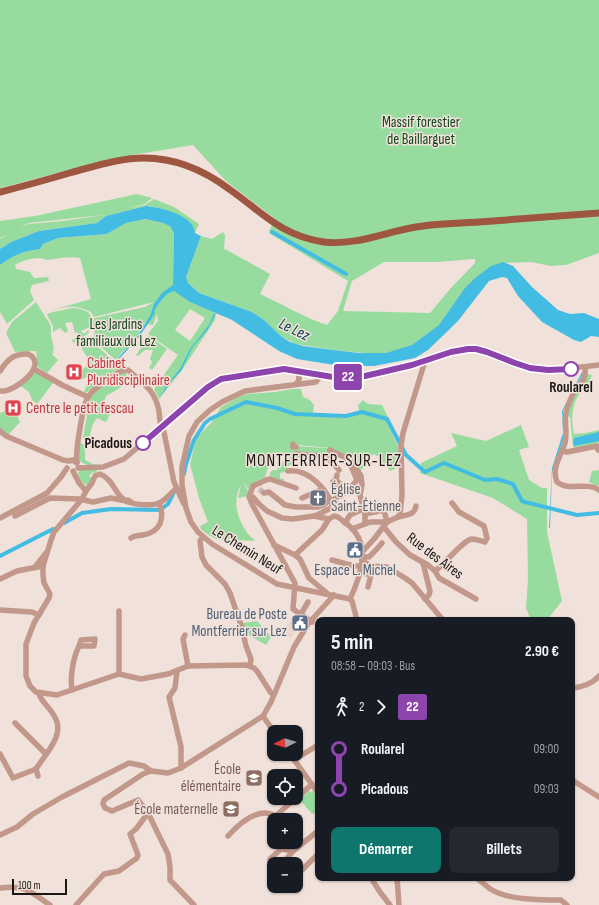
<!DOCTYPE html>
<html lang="fr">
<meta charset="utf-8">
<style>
body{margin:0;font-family:"Sofia Sans Condensed",sans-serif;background:#242831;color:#f1f3f6;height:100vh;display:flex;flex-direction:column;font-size:15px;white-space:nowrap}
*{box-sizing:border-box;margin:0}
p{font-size:13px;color:#9ea1a6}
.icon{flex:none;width:22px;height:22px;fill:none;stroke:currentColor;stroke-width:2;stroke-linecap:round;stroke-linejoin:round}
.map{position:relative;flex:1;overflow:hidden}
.sheet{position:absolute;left:315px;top:617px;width:260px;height:264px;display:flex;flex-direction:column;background:#171b24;border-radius:8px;box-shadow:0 1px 3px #0004}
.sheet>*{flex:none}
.badge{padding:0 8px;border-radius:3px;font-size:14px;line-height:26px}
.needle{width:26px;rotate:265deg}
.controls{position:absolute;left:267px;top:725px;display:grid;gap:8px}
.controls a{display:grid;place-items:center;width:36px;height:36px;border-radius:8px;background:#171b24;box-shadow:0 1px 3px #0004;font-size:20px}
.scale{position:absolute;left:12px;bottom:10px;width:55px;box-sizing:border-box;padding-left:4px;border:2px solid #1c1715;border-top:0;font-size:11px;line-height:14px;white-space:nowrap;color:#1c1715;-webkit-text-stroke:3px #f0e1da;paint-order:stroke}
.map>.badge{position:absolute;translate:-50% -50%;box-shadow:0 0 0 2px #fff}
.legs{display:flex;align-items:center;gap:6px;height:44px;padding:0 16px;font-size:13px}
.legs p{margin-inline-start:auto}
.overview{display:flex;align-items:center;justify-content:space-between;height:68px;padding:0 16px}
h1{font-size:22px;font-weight:700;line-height:30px}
.cta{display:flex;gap:8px;margin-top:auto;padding:8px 16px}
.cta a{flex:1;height:46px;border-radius:8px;background:#0f766e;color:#fff;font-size:16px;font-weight:700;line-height:46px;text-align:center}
.cta a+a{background:#242831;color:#f1f3f6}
ul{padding:0 16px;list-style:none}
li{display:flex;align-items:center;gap:14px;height:40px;font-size:15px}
li i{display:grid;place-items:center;width:6px;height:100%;margin:0 5px;background:currentColor}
li i::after{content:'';width:10px;height:10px;margin:-5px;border:3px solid;border-radius:50%;background:#171b24}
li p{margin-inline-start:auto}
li:first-child i{background:linear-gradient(#0000 50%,currentColor 0)}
li:last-child i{background:linear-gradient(currentColor 50%,#0000 0)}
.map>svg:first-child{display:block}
</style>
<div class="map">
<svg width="599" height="905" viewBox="0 0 599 905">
<rect width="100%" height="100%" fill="#f0e1da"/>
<polygon fill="#ebd6c8" points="291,620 299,627 291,638 282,632"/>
<g fill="#97dc9e" fill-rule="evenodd">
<path d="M0,0H599V253L566,265L551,266L531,262L503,263L421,344L385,355L333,350L296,344L282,337L264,320L252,312L199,293L188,283L186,277L201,236L212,239L223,232L225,235L224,250L225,249L270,274L260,294C282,304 303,317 327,325L338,311L348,281L269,233L274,218L226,181L193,145L120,157L91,164L0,188ZM475,259V263L450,289L430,313L343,311L352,281L384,262H437Z"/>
<path d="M137,194L152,198L145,204L128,208L145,205L154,199L174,207L199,224L195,233L173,213L155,207L146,206L106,216L97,223L39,231L11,242L0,249V239L10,233L0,238V221L35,216ZM103,215L63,221L29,224L19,228L29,223Z"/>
<path d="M145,219L170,225L174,233L173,285L190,302L216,313L215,320L182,370L159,399L154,389L178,355L148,334L158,321L157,314L153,325L146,324V322L131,344L122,352L116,360L95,342L94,336L95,332L93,325L94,319L95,318L145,307L154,302L94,317L91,312C74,303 63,307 45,312L91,299L80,258C69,256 59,258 48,260C45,260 42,258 39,258C30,258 22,261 15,265L16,269L30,272L34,278L48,277L49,281L32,285L30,291L34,300L7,324L0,312V265C16,254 21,252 40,249L43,244L58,238L107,234L126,223ZM190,309L205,318L190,341L175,330Z"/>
<polygon points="36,302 51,326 51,336 54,349 52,350 54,352 52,354 58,360 47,373 38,367 36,351 15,352 6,333 12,322"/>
<path d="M72,308C84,308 97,314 90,327L81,331L84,334L88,330L89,332C85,337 79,338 73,343L72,340L77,337L78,332L75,333L72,322L65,323L68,331L65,333L60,328L53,332V326L47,315L49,313Z"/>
<polygon points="149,336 167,349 152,370 149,368 152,362 150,359 153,350 145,350 138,356 136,355"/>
<polygon points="83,339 90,340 122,368 117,371 116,370 102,379 86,393 84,392 87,385 90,383 94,384 98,375 95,374 94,378 92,375 80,380 77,376 90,362 78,342"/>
<polygon points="125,371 127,374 120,388 106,396 102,407 110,414 106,422 97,418 93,424 89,438 83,438 90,398 102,385 103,387 113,381 111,379"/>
<polygon points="34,373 37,373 53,383 37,404 32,400 29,392 21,386"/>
<path d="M587,374L592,375C588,386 586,385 580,393C571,405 571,421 574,434L586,433L599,430V443L575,449L573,446L567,444L573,446L570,417L567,416L574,395L583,385Z"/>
<path d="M292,389H301L303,397L310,400L314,405L313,414L346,415L359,411L358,405L363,400L368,404L382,405L388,417L387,423L398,446V462L395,469L390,471L379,457L374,454C364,460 367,465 360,471L331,448L298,445L296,446L326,448L330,450L326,455L299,456V459L287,467V470L286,472L280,473V479L283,478L284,480L283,481L270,476V473L273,470H277L278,467L280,469L283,461L290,458L291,455L296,454H283L267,462L269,467L267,470L265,477L250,485L249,490L243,482L248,491L247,496L238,498L241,485C232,501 237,517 246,531C248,535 252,537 255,541L216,539L207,534L201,529L200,526L208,522L199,498L190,464L196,440L204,430L211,423L221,407L235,399L246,394L275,392Z"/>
<polygon points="5,411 7,414 15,411 20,422 8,435 0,429 0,413"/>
<polygon points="521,425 529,447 519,450 529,480 542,488 547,488 547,532 562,601 547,620 531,620 526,608 528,579 527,519 493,498 420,473 421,463 457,446 451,433 486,441"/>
<path d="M80,443L85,445V460L97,466C89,466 84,465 78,459Z"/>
<polygon points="98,469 95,474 93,472 89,476 92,478 91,482 87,485 81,482 78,473 80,470"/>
<polygon points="599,470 599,485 597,486 589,482 592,471"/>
<polygon points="257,621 271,637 266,645 247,634 242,623"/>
<polygon points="309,791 311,792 313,791 318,799 318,819 314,813 312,814 301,801 302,798"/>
</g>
<g fill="#43bce4">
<path d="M146,206C159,207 186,214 193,226C194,228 194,230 195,233L201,236L186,277L188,283L199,293L252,312L264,320L282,337L290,342L303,346L333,350L359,353H386L412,345L439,325L465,288L474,279L491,266L503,262L513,266L532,287L558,310L570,314L584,313L599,319V337L591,336L581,342L574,340L542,322L518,296L507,278L502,277L489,281L458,321L428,350L415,358L374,366H341L297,359L279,351L232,320L190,302L174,291L167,294L159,303L155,309L154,315L139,337L119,359L118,358L138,335L150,316L154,304L162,293L173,285L174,233L170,226L163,223L145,219L126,223L107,234L58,238L43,244L40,249C21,252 16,254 0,265V249L11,242L39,231L97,223L106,216Z"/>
<polygon points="214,313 215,315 208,329 192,348 181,371 172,380 159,399 166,386 180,369 190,349 209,325"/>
<polygon points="582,372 583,372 582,376 575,387 563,411 563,440 552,473 550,528 549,528 552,468 563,433 562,411"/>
<polygon points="599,432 599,441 574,446 573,442 574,438"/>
</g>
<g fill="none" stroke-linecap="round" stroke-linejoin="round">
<polyline stroke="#43bce4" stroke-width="1" points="115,365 119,368"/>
<g stroke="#43bce4" stroke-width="4">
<polyline points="272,232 346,274"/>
<polyline points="184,474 186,464 194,440 205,423 210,419 246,402 277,408 295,414 346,416 362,412 387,419 406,455 425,472 444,463 485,480 497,479 513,484 522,501 525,502 577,515 599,513"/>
<polyline points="64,523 82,513 111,509 160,510 168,504 174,492"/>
<polyline points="0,556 53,529"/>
</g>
<polyline stroke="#c6b9b3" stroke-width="5.5" stroke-dasharray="5.5 3" stroke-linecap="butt" points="259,489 264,493"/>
<g stroke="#c2988b" stroke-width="5.5">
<path d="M585,367C586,379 583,381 576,389C572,394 569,403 567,409C563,418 568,432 565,443C561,456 551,468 557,482C569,492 586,481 599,490"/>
<polyline points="34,369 62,385 88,397"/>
<path d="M0,371C7,360 14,353 28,354C50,364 15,393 0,391"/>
<polyline points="321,375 316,382 245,391 222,402 210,410 197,422 189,436 182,467 182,485 186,508 191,522 198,532 212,544 277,584 350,599"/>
<path d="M296,384C300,380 300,375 296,370"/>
<polyline points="0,431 6,436 63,460 69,461 73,460 77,463"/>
<polyline points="293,444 293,447 296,447"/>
<polyline points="330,450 348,459 354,465 361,476 362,485 360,495 365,514 365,524"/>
<polyline points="330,450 335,465 339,470"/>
<polyline points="562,451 567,452 597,446 598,450"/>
<polyline points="296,454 325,456 335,465"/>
<path d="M77,462C75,452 83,405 88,397C93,389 101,384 109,379C115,375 121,369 128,370C143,383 155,390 159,411C160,419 159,425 164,432L174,482L184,504"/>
<polyline points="78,468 103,467 124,459 209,387 221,379 284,369 333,377 365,376 412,365 451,352 468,349 487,352 515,363 536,369 563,369 599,365"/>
<polyline points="73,471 79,483 86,491 82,499 54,532 51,540 43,566 43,575 44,583 50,594 49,598 34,623 26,644 26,676 30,686 36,692 57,695 119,674 141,679 168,674 188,666 246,665 254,668 257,671 271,693 274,694"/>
<path d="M288,471C309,469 327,489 333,507L315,516"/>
<polyline points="337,475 336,480 348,491"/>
<polyline points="333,482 341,496"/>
<polyline points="253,486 249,497 252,504 295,583 293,609 312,622"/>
<polyline points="253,486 266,480 270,479 296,488"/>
<path d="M86,491L92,483L95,476L100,474C108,477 112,484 117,492C119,495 124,500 128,502C136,505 152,506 159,503C166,500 170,493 176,489"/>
<polyline points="264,493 269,492 285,505 296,507 318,507 324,505 330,499"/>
<polyline points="250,496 253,497 259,504 267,511 282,518 293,519 314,516 329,519"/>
<polyline points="302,498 323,489"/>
<polyline points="331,501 348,491 357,480 351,466 353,465"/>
<polyline points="365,514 384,510 387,522"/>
<polyline points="15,516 50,498 79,499 93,502 111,498 126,501 128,500 131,502"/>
<path d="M398,517C406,515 415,515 416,506"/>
<polyline points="0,518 47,493 61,477 67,468"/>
<polyline points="345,523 350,515 363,509"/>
<polyline points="384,527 396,542 410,555 428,565 435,571 439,578 476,599"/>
<polyline points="352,529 370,522 387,522"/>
<polyline points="203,537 200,541 202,557 206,565 225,584 230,593 242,628 246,646 251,659 250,666"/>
<path d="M131,538C135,535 138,536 143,535C161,532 165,518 159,503"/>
<polyline points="274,545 295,555 300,559 309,578 328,594"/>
<polyline points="376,550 382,543"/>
<polyline points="363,551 374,539 387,522 398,517 400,514 402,495 401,446 403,433 425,361"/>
<path d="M295,555L322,530L329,519L334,516L338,517C344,522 351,526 355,532C370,551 359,580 350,599"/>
<polyline points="362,557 369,557 374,552"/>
<polyline points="332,560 354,566 361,566"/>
<polyline points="362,560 370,566 387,567 405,578 412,583 443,620"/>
<polyline points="423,563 430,591 429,595 425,599"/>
<polyline points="35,567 46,553"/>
<path d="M435,571C445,564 463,540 472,539C476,539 481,541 485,542L487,538L484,526L459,512L452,503"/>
<polyline points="360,572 371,575 368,587"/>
<polyline points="0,579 17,571 43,566"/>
<polyline points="350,599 352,601 357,620"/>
<polyline points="0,610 32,612 39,615"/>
<polyline points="301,614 308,602"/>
<polyline points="185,635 183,639 188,666"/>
<polyline points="177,671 175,688 169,697 181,747 181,768"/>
<polyline points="119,674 119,611"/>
<path d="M572,688C583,687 592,684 599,676"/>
<path d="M72,690C70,676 73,658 79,646H94L95,639L81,640L79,646"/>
<polyline points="263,716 274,732"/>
<polyline points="15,723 46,754"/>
<polyline points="0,754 13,778 36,769"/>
<polyline points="290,754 318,793"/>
<polyline points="294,760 318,745"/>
<path d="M38,776L36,769C44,756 62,738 57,722C56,718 53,714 51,711C47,705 40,700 39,693"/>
<polyline points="572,780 599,797"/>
<polyline points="148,813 168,854 170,867 170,880 194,905"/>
<polyline points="0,835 17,827 33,814 62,797 129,763 144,766 151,771"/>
<path d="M228,836C237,826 251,813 265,813C270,813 272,816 277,815C288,804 301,795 312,784"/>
<polyline points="282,864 293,851 318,831"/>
<polyline points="274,866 270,862 270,859 281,849 293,851"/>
<polyline points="298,874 318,854"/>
<polyline points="371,878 380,892 390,905"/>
<polyline points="397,878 399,905"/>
<path d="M477,878C482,882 487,887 492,890C509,900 541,900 561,900L567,905"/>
<path d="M0,888C26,885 29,891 50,905"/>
<polyline points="76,905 104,874 119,871 137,858 138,855 130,834 136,829 148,813 138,800 112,811 105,808 103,804 104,800 143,774 151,771 168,773 181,768 263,716 271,702 294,647 308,624 334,595"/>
</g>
<path stroke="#9e5640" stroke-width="7" d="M0,192C24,186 49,179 73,172C96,166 120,158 144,158C175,158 205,171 229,189C262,212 281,236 324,242C358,246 389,230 423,226C441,223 461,223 479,222C519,219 559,216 599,213"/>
</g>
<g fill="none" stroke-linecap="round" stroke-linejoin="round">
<g stroke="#fff" stroke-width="9">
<polyline id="line-1" points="143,443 208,387 221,379 284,369 333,377 365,376 412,365 451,352 468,349 476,349 487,352 515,363 530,368 548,370 571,369"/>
</g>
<use href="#line-1" stroke="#8e44ad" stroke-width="6"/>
</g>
<defs>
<g id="hospital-square" transform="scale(0.9)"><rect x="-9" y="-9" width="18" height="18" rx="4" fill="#e0444e" stroke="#f0e1da"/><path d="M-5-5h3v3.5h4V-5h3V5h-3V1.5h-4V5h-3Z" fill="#fff"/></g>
<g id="church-square" transform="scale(0.9)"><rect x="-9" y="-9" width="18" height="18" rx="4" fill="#6b7280" stroke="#f0e1da"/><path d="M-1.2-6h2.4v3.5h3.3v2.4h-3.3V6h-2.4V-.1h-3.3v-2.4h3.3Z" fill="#fff"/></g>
<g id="civic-square" transform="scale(0.9)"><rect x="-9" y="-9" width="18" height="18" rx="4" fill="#5c6f8a" stroke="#f0e1da"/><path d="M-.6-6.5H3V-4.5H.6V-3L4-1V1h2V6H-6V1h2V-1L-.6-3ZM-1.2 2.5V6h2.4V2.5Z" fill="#fff"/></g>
<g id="school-square" transform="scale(0.9)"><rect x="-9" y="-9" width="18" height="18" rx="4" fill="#8d6e63" stroke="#f0e1da"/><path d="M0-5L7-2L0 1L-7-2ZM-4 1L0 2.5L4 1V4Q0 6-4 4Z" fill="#fff"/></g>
</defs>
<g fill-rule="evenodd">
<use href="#hospital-square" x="74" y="372"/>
<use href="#hospital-square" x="13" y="408"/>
<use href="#church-square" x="318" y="498"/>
<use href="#civic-square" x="355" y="550"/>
<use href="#civic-square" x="300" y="623"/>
<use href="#school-square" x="254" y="778"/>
<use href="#school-square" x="231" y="809"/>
</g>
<g fill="#fff" stroke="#8e44ad" stroke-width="2">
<circle cx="571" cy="369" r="7"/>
<circle cx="143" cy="443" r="7"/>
</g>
<g text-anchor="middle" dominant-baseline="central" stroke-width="3" stroke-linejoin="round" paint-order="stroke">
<g font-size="15" fill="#10451a" stroke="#f0e1da">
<text x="421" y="122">Massif forestier<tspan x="421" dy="17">de Baillarguet</tspan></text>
<text x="116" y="324">Les Jardins<tspan x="116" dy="17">familiaux du Lez</tspan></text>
</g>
<g font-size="15" fill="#be3a42" stroke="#f0e1da" text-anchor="start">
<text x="87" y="363">Cabinet<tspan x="87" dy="17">Pluridisciplinaire</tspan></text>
<text x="26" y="408">Centre le petit fescau</text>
</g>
<g font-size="15" font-weight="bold" fill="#1c1715" stroke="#f0e1da">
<text x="571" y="387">Roularel</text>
<text x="132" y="443" text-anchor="end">Picadous</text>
</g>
<g font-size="15" fill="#5b616d" stroke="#f0e1da" text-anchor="start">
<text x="331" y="489">Église<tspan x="331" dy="17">Saint-Étienne</tspan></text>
</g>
<g font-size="15" fill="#1c1715" stroke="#f0e1da">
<text transform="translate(247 550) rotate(32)">Le Chemin Neuf</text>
<text transform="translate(435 556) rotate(37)">Rue des Aires</text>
</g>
<g font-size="15" fill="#4e5e75" stroke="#f0e1da">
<text x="355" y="570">Espace L. Michel</text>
<text x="287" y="614" text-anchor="end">Bureau de Poste<tspan x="287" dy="17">Montferrier sur Lez</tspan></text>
</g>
<g font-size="15" fill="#785e54" stroke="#f0e1da" text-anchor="end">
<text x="241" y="769">École<tspan x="241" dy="17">élémentaire</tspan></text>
<text x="218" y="809">École maternelle</text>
</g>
<g font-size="16" font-style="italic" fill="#053c4d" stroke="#f0e1da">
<text transform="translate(294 330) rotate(26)">Le Lez</text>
</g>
<g font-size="17" letter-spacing="1" fill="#1c1715" stroke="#f0e1da">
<text x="324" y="461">MONTFERRIER-SUR-LEZ</text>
</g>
</g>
</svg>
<div class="controls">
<a><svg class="needle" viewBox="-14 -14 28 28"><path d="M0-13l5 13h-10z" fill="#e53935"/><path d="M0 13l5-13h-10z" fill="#9ea1a6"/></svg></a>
<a><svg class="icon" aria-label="locate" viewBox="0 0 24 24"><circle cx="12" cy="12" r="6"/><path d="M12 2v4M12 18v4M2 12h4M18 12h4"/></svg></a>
<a>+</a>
<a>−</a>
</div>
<div class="scale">100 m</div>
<b class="badge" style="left:348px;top:377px;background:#8e44ad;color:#fff">22</b>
<section class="sheet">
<div class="overview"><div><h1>5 min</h1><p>08:58 – 09:03 · Bus</p></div><b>2.90 €</b></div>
<div class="legs"><svg class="icon" aria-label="walk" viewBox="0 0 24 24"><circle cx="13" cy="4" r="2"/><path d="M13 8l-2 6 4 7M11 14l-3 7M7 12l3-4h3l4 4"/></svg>2<svg class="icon" aria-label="forward" viewBox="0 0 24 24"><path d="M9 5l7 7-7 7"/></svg><b class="badge" style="background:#8e44ad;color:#fff">22</b></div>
<ul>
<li><i style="color:#8e44ad"></i><b>Roularel</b><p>09:00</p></li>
<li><i style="color:#8e44ad"></i><b>Picadous</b><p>09:03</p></li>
</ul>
<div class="cta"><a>Démarrer</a><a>Billets</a></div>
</section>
</div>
